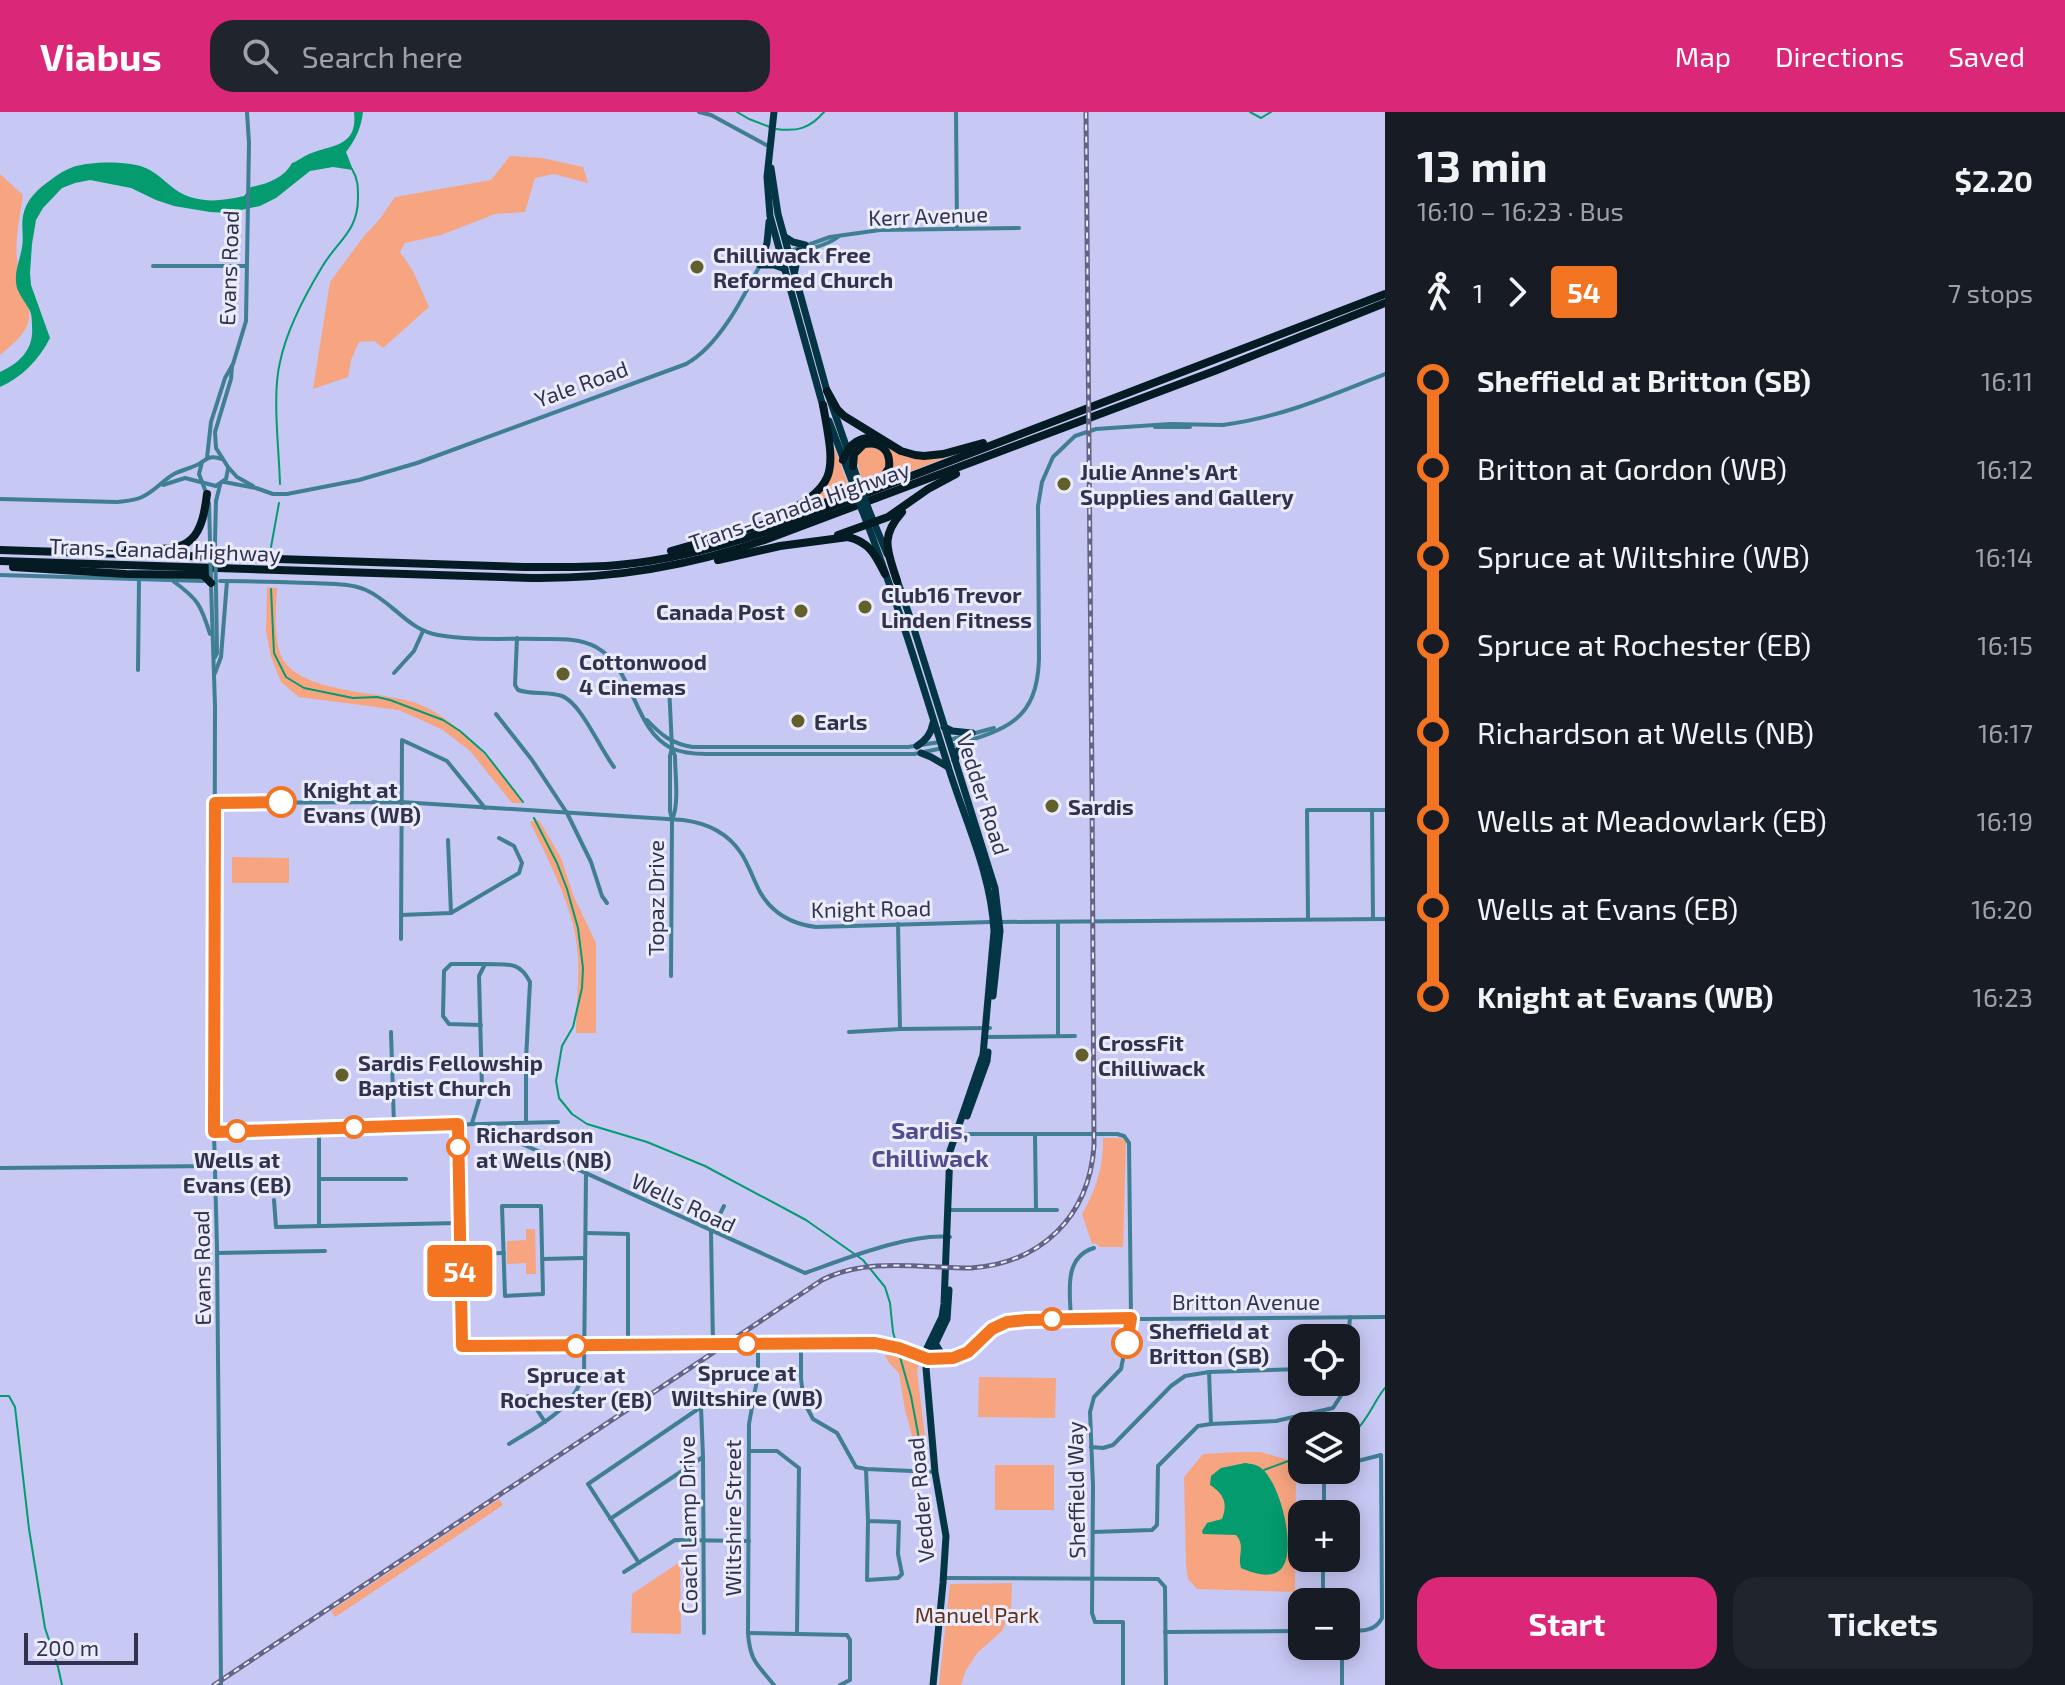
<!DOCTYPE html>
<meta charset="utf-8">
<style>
body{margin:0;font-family:"Exo 2",sans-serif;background:#20242c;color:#f1f3f6;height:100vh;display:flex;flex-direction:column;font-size:30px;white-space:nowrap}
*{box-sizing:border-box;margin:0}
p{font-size:26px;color:#9ea1a6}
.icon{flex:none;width:44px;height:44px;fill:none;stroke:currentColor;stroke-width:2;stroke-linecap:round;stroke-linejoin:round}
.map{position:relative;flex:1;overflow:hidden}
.details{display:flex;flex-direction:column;background:#171b24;width:680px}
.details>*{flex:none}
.badge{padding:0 16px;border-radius:6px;font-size:28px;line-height:52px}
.buttons{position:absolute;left:1288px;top:1212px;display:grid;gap:16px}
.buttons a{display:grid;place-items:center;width:72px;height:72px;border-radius:16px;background:#171b24;box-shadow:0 4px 20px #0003;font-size:40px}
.scale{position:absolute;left:24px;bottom:20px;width:114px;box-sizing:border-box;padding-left:8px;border:4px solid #32314e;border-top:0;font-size:22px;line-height:28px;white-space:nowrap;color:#32314e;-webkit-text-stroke:6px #ebecfb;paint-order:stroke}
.map>.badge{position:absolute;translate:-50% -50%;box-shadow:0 0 0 4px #fff}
.legs{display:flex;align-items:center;gap:12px;height:88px;padding:0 32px;font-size:26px}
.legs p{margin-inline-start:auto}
.head{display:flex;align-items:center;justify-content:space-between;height:136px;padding:0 32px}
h1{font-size:44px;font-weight:700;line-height:60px}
.cta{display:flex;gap:16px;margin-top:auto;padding:16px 32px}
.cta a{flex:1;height:92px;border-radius:24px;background:#db2777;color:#fff;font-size:32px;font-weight:700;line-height:92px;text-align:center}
.cta a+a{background:#20242c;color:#f1f3f6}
ul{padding:0 32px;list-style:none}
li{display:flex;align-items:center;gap:28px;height:88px;font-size:30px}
li i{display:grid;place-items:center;width:12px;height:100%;margin:0 10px;background:currentColor}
li i::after{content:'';width:20px;height:20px;margin:-10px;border:6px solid;border-radius:50%;background:#171b24}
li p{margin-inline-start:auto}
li:first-child i{background:linear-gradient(#0000 50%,currentColor 0)}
li:last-child i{background:linear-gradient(currentColor 50%,#0000 0)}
header{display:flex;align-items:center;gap:48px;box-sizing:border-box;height:112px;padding:0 40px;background:#db2777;color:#fff}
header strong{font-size:38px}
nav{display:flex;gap:44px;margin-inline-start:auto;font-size:28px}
.search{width:560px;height:72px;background:#20242c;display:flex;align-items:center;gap:20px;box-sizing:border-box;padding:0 28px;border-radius:24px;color:#9ea1a6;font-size:30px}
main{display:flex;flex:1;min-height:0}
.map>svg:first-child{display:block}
</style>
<header>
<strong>Viabus</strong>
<div class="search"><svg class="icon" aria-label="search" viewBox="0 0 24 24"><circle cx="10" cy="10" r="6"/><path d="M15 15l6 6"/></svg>Search here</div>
<nav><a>Map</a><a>Directions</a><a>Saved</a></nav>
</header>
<main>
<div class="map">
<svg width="1385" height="1573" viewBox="0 0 1385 1573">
<rect width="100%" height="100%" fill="#c7c8f4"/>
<g fill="#f7a580">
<polygon points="510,44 542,46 583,55 588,71 554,62 535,66 525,100 495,102 441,123 405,131 400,140 413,159 429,195 383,236 374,229 359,230 351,248 348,265 313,277 330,170 364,124 379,108 395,85 491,68"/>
<path d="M0,62L23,83C20,104 15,126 17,147C21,197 51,203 0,243Z"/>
<polygon points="869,334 883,340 886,352 883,359 863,371 856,348 859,340"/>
<polygon points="885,334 900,340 952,343 871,375 888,362"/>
<polygon points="835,337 850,377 794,402 818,383 833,338"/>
<path d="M267,475L277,476C276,496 274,519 279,538C291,583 380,578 416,591C459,607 497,655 523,691H512L470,639L443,618L399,598L299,585L281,570L271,545L266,519Z"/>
<path d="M539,708L561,746L574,785L596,831V921H576C576,896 579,870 578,845C576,799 549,750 530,710Z"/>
<polygon points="232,745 289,746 289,771 232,771"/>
<path d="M1103,1026H1121L1126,1029L1123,1135H1100L1095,1131L1092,1132L1082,1102C1096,1079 1104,1052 1103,1026Z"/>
<polygon points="526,1117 535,1117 536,1162 526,1162 526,1151 507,1152 507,1129 526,1128"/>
<polygon points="887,1239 919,1250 917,1260 929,1356 921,1356 905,1298 899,1261 889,1251 885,1243"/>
<polygon points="979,1265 1056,1266 1055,1306 978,1305"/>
<polygon points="1241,1340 1260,1340 1296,1350 1295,1480 1197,1477 1188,1467 1186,1452 1184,1365 1203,1342"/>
<rect x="995" y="1353" width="59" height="45"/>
<polygon points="499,1387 503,1393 335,1505 331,1499"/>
<polygon points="680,1450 681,1522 631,1521 632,1482"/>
<polygon points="1012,1471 1011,1499 1002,1519 978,1540 966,1558 961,1573 939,1573 950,1472"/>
</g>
<g fill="#049b6f">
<path d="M354,0H363C361,16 356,27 346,40L353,58L333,55L310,59L276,86L260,94L227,101L210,100L174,94L156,88L131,76L90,68L75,71L62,76L43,96L36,108L32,132L30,161L31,173L50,226C39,248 22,265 0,275V260C20,251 34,237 32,215C32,209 32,202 29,197C25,190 20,184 17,176C13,161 20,149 22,135C24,125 21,114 23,104C26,87 38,77 52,67C58,62 65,58 73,55C91,49 133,48 150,58C165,67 174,80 190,85C209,91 226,88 244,84L251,75C267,72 284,66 292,51C298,49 302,45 309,42C333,32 358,35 354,0Z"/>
<path d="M1245,1351C1251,1352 1257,1352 1262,1357C1280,1371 1297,1437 1282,1456C1272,1468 1253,1461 1241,1456C1237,1444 1246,1434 1236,1423L1203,1422L1202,1419L1207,1411L1222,1407C1228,1391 1224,1382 1210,1373L1211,1364L1221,1356Z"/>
</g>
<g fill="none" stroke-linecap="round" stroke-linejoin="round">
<g stroke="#049b6f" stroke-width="2">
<polyline points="737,0 749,7 770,15"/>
<polyline points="1250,0 1261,6 1271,0"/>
<path d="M776,17C798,20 810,16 824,0"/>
<path d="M280,372C279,336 272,283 280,250C287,217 305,183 322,155C337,129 358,120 358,86C358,75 358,67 352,57"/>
<polyline points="271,435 279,391"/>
<polyline points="271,477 274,541 286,565 304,576 353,586 377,585 390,588 443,608 460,619 485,641 523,690"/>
<polyline points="534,706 557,751 567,777 578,816 583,856 582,876 573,915 562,934 556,969 559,986 572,1002 587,1012 647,1030 705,1054 806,1108 863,1148 885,1175 890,1191 893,1220 911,1284 920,1332"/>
<polyline points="0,1284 9,1284 15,1295 29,1417 45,1516 58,1555 62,1573"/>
<path d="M1346,1325C1365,1316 1372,1292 1385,1276"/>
<polyline points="1264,1358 1302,1344"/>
</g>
<g stroke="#407e94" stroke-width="4">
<polyline points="699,0 711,3 770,35"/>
<polyline points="956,0 957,117"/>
<polyline points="791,139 830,125 880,118 1019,116"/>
<path d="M788,140C804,139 826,134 838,125"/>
<polyline points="153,154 246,154"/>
<polyline points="232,254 231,267 215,320 216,336 228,355 237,365 253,374"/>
<path d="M1223,313C1282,305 1330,284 1385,262"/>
<polyline points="1155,315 1190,315"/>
<polyline points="207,346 211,310 225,266 233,252 246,209 249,31 247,0"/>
<polyline points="202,350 199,362 207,383"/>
<path d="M224,370L256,376L273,382H287L359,368L417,351L686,252C719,234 743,186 760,153L768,147L780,142"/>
<polyline points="163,373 185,366 216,374 226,367 228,357"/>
<path d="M0,387L117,390C125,389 134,389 142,385C155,379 163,368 174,362C182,358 191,356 199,352C208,346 211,343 222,347"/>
<polyline points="209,391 210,429"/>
<polyline points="215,429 216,389 220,373"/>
<polyline points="0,463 203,469"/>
<path d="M173,469C198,487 201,493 210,522"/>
<path d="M220,469C251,469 281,470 312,471C330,472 349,471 366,478C393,490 408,518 438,523C472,529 508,526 542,527C560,527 580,526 596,535C635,557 633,617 671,636C682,641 695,642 707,642H914L943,636"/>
<polyline points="211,472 215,594 214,1020 217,1136 221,1573"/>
<path d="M517,526L515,573L518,578C532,583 547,579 562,584C581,591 600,637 614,655"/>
<polyline points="215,545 217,541 216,478"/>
<polyline points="138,558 139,468"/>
<polyline points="215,561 221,545 227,469"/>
<polyline points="394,561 414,539 423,519"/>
<polyline points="669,573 672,636 670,644 670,699 672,707 671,864"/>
<polyline points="496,602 532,648 567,701 591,750 602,784 607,791"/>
<path d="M647,608C661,623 672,632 693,635H908L940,630"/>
<polyline points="949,628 994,616"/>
<path d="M951,634C1005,618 1037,610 1039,547L1038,394L1042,370L1053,345L1075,324L1096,317L1170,312L1223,313"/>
<path d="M673,639L675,644C675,661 679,690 673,705"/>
<path d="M215,691L401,690L683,708C707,711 727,720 741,741C749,753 753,767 760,780C772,801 792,812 816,815L991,810"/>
<polyline points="1372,698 1373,807"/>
<polyline points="448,728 451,801"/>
<polyline points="401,803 451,801 519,761 522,751 514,734 499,726"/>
<polyline points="1308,807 1307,698 1385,698"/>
<polyline points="1000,810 1385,807"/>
<polyline points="1058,811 1058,924"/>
<polyline points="898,812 900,917"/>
<polyline points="401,827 402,628 447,649 485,696"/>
<polyline points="481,913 449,912 443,904 444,859 451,852 485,852"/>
<polyline points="391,920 394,1013"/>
<polyline points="849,920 900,917 990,916"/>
<polyline points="985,925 1075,924"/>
<path d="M472,1011L507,1025L805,1161C845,1147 909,1121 950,1125"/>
<path d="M472,1011L482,978L479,864L485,852C507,853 519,848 530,870L526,948V1010"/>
<path d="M458,1012L462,1234L875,1231C883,1233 892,1234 900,1236C909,1239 919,1246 929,1247C942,1249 960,1247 971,1238C991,1224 988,1214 1017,1208L1385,1205"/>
<polyline points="214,1020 284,1017 558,1010"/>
<polyline points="958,1022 1117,1022 1124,1024 1129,1031 1131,1206 1121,1257 1094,1285 1090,1300 1093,1374 1092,1501 1095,1510 1123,1510 1123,1573"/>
<polyline points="1035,1023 1036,1098"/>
<polyline points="0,1056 214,1054"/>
<polyline points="320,1067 406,1067"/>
<polyline points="274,1088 276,1115 458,1111"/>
<polygon points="502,1094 541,1094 543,1182 505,1184"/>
<polyline points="951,1098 1057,1098"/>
<polyline points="319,1114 319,1016"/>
<polyline points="586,1121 628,1122 628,1233"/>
<polyline points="217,1141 325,1139"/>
<polyline points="459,1142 504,1141"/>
<polyline points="543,1147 584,1146"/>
<path d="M1071,1207C1070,1181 1063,1145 1094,1136"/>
<polyline points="801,1231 801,1267 804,1290 813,1307 837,1321 856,1355 866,1357 935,1360"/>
<polyline points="713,1232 711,1120 724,1094"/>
<path d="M758,1232V1262L749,1312L748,1521C750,1549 757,1552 774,1573"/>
<polyline points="1346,1258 1350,1205"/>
<polyline points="1209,1260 1211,1312"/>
<polyline points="584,1261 609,1269"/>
<polyline points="528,1284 545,1310"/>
<path d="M509,1332C531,1318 562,1303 576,1279C579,1274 581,1267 584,1261L586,1062"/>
<polyline points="1091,1335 1103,1336 1113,1333 1171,1274 1185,1264 1209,1260 1302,1257"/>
<polyline points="749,1339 777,1339 799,1356 797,1521"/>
<path d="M1346,1352L1381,1343L1382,1506C1375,1520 1361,1519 1346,1519"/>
<polyline points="866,1357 868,1409 867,1468 898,1466 902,1462 898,1442 899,1410 868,1409"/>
<polyline points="1324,1402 1324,1367 1330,1358"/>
<polyline points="610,1407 703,1345"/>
<polyline points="1093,1420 1152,1418 1157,1413 1158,1354 1198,1314 1211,1312 1276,1309 1333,1296 1342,1282 1344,1270"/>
<polyline points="639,1451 588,1372 701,1295 703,1345 704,1521"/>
<polyline points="624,1460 675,1428 749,1429"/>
<polyline points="944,1466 1158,1467 1165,1475 1166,1573"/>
<polyline points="1323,1490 1323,1446"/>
<polyline points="1165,1520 1302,1519"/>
<polyline points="748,1521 847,1523 850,1528 850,1568 840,1573"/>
<polyline points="1342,1573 1342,1534"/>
</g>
<g stroke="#043544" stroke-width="7">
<polyline points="774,0 767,65 770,104 824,298"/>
<polyline points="771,56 778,102 827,279 859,371"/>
<polyline points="769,110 767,131 760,153 774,153 785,157"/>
<polyline points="785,125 793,130 805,133"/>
<polyline points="795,158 799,139"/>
<polyline points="829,309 853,372"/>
<polyline points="868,396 887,442"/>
<path d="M862,398C895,482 921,568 948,654C965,709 991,761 994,819L983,943L950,1039L944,1192L942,1205L927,1236L926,1256L935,1360L946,1424L943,1471L933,1573"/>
<polyline points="896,465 914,517 995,776 1000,819 993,884"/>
<polyline points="944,615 952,619 972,621"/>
<path d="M917,634C926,628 931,622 933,611"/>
<polyline points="921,641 931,645 948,655"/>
<polyline points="955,648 961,631"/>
<polyline points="967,1004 987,949 988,940"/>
<polyline points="935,1231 944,1246"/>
<polyline points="929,1245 947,1207 949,1178"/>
</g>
<g stroke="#051b23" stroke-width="8">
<polyline points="827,279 837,297 844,304 901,339 915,343 924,344 943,342 983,331"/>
<path d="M843,348C849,331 861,323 878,327"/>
<path d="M805,399L873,371L883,365L889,356C891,339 881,329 864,332L854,342L853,354"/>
<path d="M772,408C839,374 836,364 823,293"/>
<polyline points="838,423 888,405 928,377 956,362"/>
<path d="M128,437C181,437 200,442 207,382"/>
<path d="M0,438L524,455C555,455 587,456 618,453C672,448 725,434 776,416L1385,182"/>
<polyline points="671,439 777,409"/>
<path d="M718,448L780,434L848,425C870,430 876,444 885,462"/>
<path d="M0,449L531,466C613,467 692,454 770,426L1217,258L1385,191"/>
<polyline points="13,455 126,462 207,463"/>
<path d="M897,469C888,439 879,426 902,400"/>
</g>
<g stroke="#636385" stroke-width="5">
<path id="rail" d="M214,1573L822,1168C867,1145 921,1156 971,1156C1041,1151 1089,1105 1094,1034L1092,677L1086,0"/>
</g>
<use href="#rail" stroke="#ebecfb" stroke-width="2" stroke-dasharray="6" stroke-linecap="butt"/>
<g stroke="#407e94" stroke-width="4">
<polyline points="210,429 211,468"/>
<polyline points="215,429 216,478"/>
</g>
<g stroke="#043544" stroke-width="7">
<polyline points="859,371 868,396"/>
<polyline points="853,372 862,398"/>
</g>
<polyline stroke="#051b23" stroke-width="8" points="203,463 211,471"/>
</g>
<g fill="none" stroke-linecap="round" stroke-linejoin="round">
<g stroke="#fff" stroke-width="18">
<polyline id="line-1" points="281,690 215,691 214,1020 458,1012 462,1234 875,1231 899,1236 928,1247 953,1246 968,1240 992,1217 1007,1210 1027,1208 1131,1206 1127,1231"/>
</g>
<use href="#line-1" stroke="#f37421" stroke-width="12"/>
</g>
<g fill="#635f2b" stroke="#ebecfb" stroke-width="3">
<circle cx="697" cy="155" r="8"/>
<circle cx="1064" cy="372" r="8"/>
<circle cx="865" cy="495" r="8"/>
<circle cx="801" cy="499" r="8"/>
<circle cx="563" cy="562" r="8"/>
<circle cx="798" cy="609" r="8"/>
<circle cx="1052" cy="694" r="8"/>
<circle cx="1082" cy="943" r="8"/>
<circle cx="342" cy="963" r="8"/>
</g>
<g fill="#fff" stroke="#f37421" stroke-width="4">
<circle cx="281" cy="690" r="14"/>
<circle cx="354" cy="1015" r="10"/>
<circle cx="237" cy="1019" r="10"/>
<circle cx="458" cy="1035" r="10"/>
<circle cx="1052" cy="1207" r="10"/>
<circle cx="1127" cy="1231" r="14"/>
<circle cx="747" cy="1232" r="10"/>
<circle cx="576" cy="1234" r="10"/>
</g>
<g text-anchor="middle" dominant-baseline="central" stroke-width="6" stroke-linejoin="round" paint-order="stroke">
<g font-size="22" fill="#32314e" stroke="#ebecfb">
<text transform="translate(928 103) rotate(-2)">Kerr Avenue</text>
<text transform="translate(228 156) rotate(-88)">Evans Road</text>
<text transform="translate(581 271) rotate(-20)">Yale Road</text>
<text transform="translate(799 393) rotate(-19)">Trans-Canada Highway</text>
<text transform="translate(165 437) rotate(2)">Trans-Canada Highway</text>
<text transform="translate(984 682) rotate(72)">Vedder Road</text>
<text transform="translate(655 786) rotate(-90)">Topaz Drive</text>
<text transform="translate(871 796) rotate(-1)">Knight Road</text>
<text transform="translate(684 1090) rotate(25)">Wells Road</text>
<text transform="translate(201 1156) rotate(-91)">Evans Road</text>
<text x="1246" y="1189">Britton Avenue</text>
<text transform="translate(1075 1378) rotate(-91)">Sheffield Way</text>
<text transform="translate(920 1388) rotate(-95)">Vedder Road</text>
<text transform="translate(732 1406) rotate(-90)">Wiltshire Street</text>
<text transform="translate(687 1413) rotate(-91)">Coach Lamp Drive</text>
</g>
<g font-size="22" font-weight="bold" fill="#32314e" stroke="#ebecfb" text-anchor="start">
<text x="713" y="142">Chilliwack Free<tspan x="713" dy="25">Reformed Church</tspan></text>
<text x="1080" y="359">Julie Anne's Art<tspan x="1080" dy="25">Supplies and Gallery</tspan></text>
<text x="881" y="482">Club16 Trevor<tspan x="881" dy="25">Linden Fitness</tspan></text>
<text x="785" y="499" text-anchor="end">Canada Post</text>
<text x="579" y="549">Cottonwood<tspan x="579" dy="25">4 Cinemas</tspan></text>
<text x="814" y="609">Earls</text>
<text x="1068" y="694">Sardis</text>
<text x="1098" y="930">CrossFit<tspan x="1098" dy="25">Chilliwack</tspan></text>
<text x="358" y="950">Sardis Fellowship<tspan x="358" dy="25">Baptist Church</tspan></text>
</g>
<g font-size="22" font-weight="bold" fill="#32314e" stroke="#ebecfb" text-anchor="start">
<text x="303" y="677">Knight at<tspan x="303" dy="25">Evans (WB)</tspan></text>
<text x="476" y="1022">Richardson<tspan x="476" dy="25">at Wells (NB)</tspan></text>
<text x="237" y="1047" text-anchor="middle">Wells at<tspan x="237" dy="25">Evans (EB)</tspan></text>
<text x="1149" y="1218">Sheffield at<tspan x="1149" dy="25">Britton (SB)</tspan></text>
<text x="747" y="1260" text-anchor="middle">Spruce at<tspan x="747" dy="25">Wiltshire (WB)</tspan></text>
<text x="576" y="1262" text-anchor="middle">Spruce at<tspan x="576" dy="25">Rochester (EB)</tspan></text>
</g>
<g font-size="22" fill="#60301a" stroke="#ebecfb">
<text x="977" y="1502">Manuel Park</text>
</g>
<g font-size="24" font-weight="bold" fill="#514d8d" stroke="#ebecfb">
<text x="930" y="1017">Sardis,<tspan x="930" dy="28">Chilliwack</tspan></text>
</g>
</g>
</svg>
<div class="buttons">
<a><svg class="icon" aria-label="locate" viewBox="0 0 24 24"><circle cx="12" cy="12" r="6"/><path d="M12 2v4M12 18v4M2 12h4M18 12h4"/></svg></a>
<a><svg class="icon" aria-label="layers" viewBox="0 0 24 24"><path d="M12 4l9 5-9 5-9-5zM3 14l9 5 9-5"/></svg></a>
<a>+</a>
<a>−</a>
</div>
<div class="scale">200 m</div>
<b class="badge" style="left:460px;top:1159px;background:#f37421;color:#fff">54</b>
</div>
<section class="details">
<div class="head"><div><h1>13 min</h1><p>16:10 – 16:23 · Bus</p></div><b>$2.20</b></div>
<div class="legs"><svg class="icon" aria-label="walk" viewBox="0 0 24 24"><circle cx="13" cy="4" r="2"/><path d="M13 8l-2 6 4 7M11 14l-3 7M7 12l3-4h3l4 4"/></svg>1<svg class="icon" aria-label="forward" viewBox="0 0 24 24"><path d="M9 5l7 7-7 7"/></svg><b class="badge" style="background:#f37421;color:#fff">54</b><p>7 stops</p></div>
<ul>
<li><i style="color:#f37421"></i><b>Sheffield at Britton (SB)</b><p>16:11</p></li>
<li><i style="color:#f37421"></i><span>Britton at Gordon (WB)</span><p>16:12</p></li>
<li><i style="color:#f37421"></i><span>Spruce at Wiltshire (WB)</span><p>16:14</p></li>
<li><i style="color:#f37421"></i><span>Spruce at Rochester (EB)</span><p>16:15</p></li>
<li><i style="color:#f37421"></i><span>Richardson at Wells (NB)</span><p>16:17</p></li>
<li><i style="color:#f37421"></i><span>Wells at Meadowlark (EB)</span><p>16:19</p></li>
<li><i style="color:#f37421"></i><span>Wells at Evans (EB)</span><p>16:20</p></li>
<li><i style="color:#f37421"></i><b>Knight at Evans (WB)</b><p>16:23</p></li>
</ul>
<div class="cta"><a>Start</a><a>Tickets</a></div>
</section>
</main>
